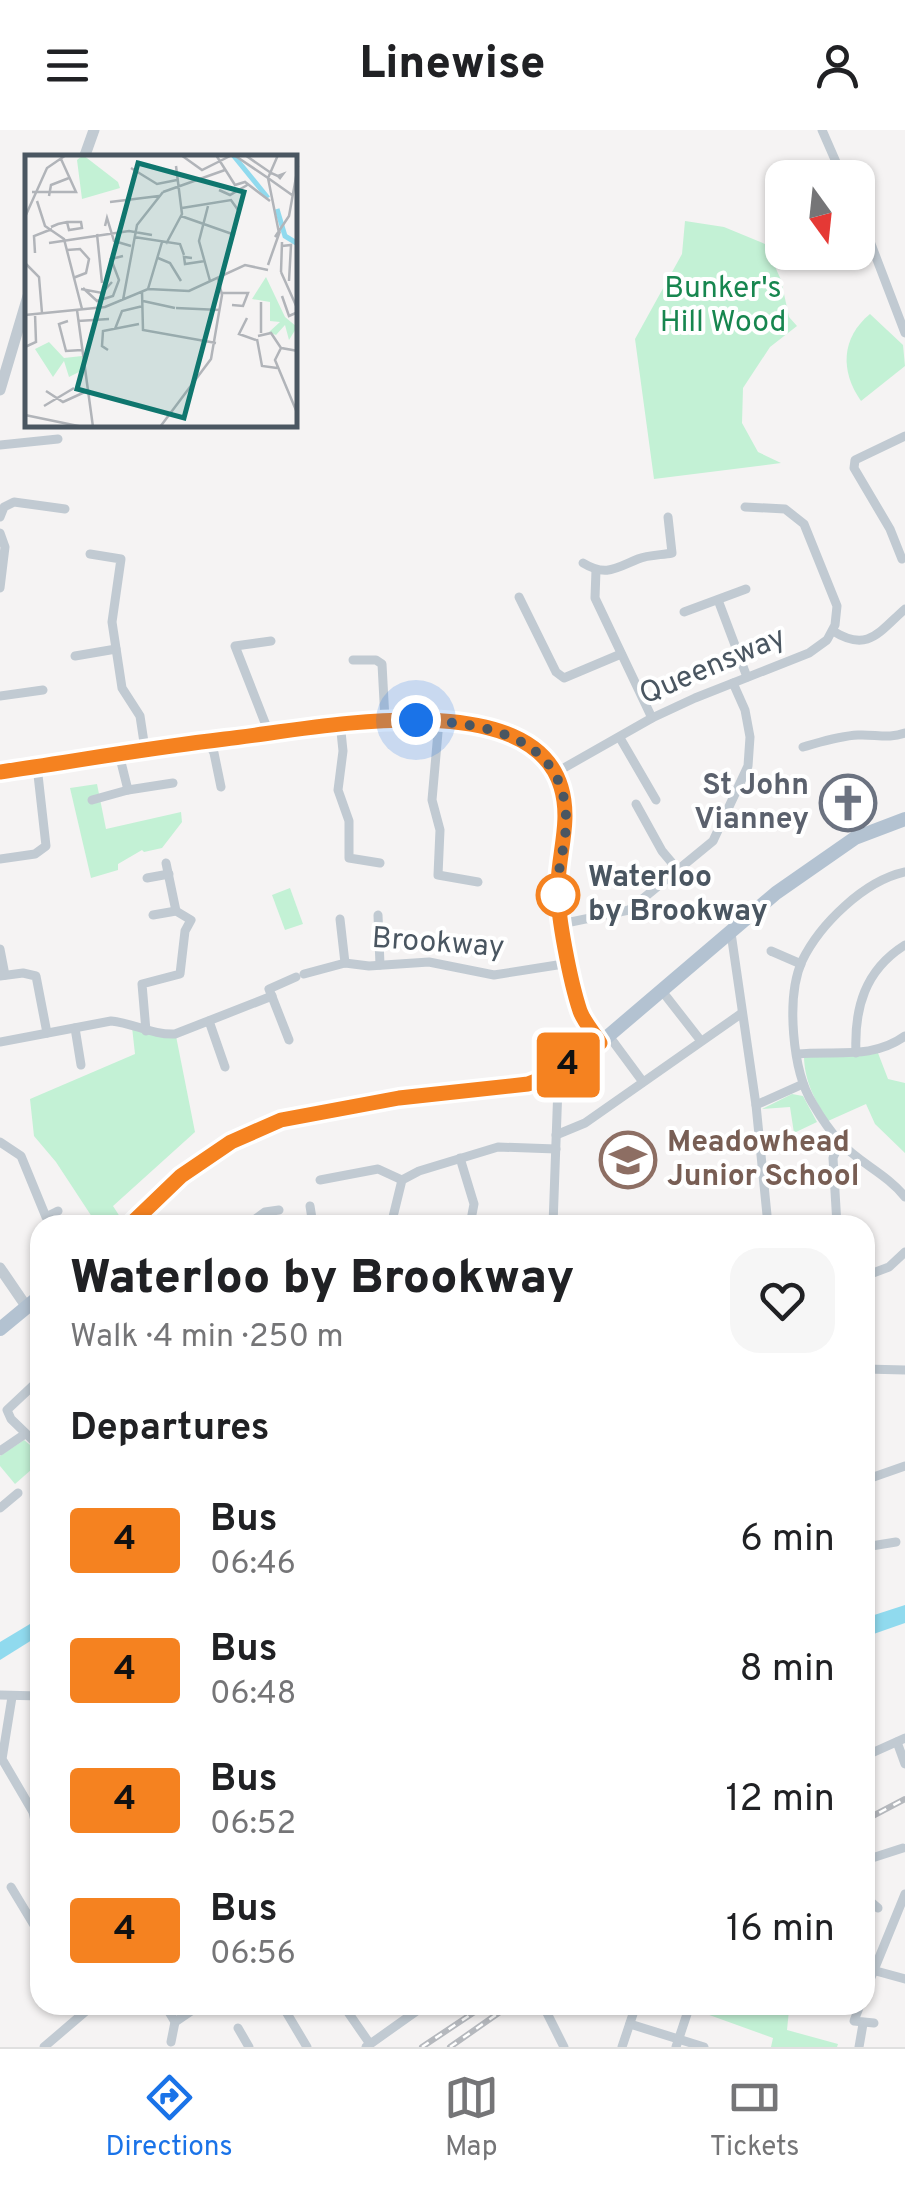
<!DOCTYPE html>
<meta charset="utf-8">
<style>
body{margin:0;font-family:Overpass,sans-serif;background:#f6f6f6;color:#202124;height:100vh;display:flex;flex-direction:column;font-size:38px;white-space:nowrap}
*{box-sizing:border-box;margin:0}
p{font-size:32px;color:#757577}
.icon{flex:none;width:55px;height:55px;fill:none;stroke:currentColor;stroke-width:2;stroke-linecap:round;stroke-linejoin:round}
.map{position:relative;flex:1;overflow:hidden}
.side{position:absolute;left:30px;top:1085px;width:845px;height:800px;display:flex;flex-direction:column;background:#fff;border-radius:30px;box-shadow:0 2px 8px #0004}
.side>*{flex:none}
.badge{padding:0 20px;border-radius:8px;font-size:35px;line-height:65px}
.needle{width:65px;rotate:165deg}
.tools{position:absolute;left:765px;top:30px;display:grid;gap:20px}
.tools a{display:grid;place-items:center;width:110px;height:110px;border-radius:20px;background:#fff;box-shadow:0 2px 8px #0004;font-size:50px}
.you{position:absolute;width:50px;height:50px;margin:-25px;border:8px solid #fff;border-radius:50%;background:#1a73e8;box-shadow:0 0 0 15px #1a73e833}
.map>.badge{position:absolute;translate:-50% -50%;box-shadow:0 0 0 5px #fff}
h2{padding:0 40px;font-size:38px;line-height:90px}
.round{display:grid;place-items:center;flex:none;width:105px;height:105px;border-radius:30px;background:#f6f6f6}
.summary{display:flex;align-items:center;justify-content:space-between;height:170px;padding:0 40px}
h1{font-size:48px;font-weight:800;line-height:75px}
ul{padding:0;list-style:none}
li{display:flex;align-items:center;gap:30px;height:130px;padding:0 40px}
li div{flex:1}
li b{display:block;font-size:38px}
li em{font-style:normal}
li .badge{min-width:110px;font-weight:700;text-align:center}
header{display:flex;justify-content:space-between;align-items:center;height:130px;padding:0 40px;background:#fff;font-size:45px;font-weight:800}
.dock{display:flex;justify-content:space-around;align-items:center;height:140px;border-top:2px solid #e0e0e0;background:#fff;font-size:28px;color:#757577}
.dock a{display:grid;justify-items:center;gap:5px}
.dock .selected{color:#1a73e8}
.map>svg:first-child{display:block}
</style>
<header><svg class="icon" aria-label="menu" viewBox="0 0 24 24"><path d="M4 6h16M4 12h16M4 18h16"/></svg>Linewise<svg class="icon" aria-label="person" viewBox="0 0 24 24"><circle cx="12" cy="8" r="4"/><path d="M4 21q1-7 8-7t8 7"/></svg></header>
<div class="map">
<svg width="905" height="1917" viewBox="0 0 905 1917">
<rect width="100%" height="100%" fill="#f5f3f3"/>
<g fill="#c3f1d5">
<polygon points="685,91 724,97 765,114 781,150 789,187 797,196 770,217 743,258 742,293 758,322 781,333 654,349 635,209 682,124"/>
<path d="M870,184L903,215L905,236L861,271C840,241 841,208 870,184Z"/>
<polygon points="97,654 106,699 181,682 182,692 162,718 144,722 142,720 118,734 118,740 91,748 70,658"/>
<polygon points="290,758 303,794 285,800 272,765"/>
<polygon points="132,897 176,906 195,1002 113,1076 122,1090 114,1095 105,1086 96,1093 56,1032 34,1006 30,969 135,924"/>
<path d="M878,923L888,949L905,953V1023L875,994L866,974L828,991C815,970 804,951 804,925Z"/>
<polygon points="792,964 803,966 817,992 794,1003 790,977 762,979"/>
<polygon points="24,1310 40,1323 40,1332 15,1354 0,1336 0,1326"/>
<polygon points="698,1875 773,1875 789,1880 787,1900 838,1914 837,1917 771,1917 773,1908 701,1882"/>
</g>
<g fill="#90daee">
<polygon points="905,1475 905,1493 865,1507 865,1488"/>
<polygon points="40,1488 40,1505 0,1530 0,1512"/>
</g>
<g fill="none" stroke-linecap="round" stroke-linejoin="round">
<g stroke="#c1cad2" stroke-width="9">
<polyline points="822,0 843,48"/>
<polyline points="858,80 905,203"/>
<polyline points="0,315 58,309"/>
<polyline points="0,387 4,377 14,372 65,379"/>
<polyline points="0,403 5,417 0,458"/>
<polyline points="90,424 121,429 112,492 122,558 140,586 145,619"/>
<polyline points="902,429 890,399 854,338 855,330 905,306"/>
<path d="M583,433C606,447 616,438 638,429C648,425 662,425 672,423L668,387"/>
<polyline points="596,440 595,468 652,588"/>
<polyline points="519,467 556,542 564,548 621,524"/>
<polyline points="718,470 747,547"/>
<polyline points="684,482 746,459"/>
<path d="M833,501C868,523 879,502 905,479"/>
<polyline points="75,526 116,519"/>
<polyline points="353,530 376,530 382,534 385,590"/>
<polyline points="0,566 43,560"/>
<polyline points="439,591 432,670 440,700 438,745 478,752"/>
<polyline points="340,592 343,621 338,660 349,691 349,728 380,733"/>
<polyline points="269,603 235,516 271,511"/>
<polyline points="620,608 656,670"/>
<polyline points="208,611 214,623 221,657"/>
<path d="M803,617C821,612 838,606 858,605C874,604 890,609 905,603"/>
<polyline points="119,624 128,660 173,653"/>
<path d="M0,642C75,631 150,618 225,609C303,600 530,550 561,657C571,690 559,721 558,755C556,782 571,855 580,881C584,892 594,903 600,913"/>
<polyline points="555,643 652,588 695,568 809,523 827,510 835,495 837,476 804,394 785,379 745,377"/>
<polyline points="92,670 128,660"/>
<polyline points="636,674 662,721 678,740"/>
<polyline points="0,729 35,724 46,716 37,636"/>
<polyline points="166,733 176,781"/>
<path d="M905,742C864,751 820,794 802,831C786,867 792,941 813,974C820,986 830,1001 840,1012C859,1033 887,1044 905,1067"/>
<polyline points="147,748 169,744"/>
<polyline points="378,785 380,835"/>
<polyline points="340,789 345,833"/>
<polyline points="561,794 629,780 713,711 748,636 750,607 745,580 733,553"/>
<polyline points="731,803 756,975 768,1095"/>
<polyline points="0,819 5,845"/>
<polyline points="771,821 801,834"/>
<polyline points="304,844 345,833 369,836 429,832 494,845 570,833"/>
<polyline points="0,846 23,843 36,846 47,903"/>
<polyline points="662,861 701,911"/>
<polyline points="209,891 225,937"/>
<polyline points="75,898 81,935"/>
<polyline points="146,901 142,854 180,844 185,801 191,790 176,781 153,785"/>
<polyline points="609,906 643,952"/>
<polyline points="289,910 269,859 296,847"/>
<path d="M0,912L111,891C134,893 152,905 175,904L272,866"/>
<path d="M856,923C854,878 865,840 905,815"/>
<path d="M797,924C835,920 872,930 905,906"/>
<polyline points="756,975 803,954"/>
<polyline points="556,1005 585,993 742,883"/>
<polyline points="0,1012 21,1026 46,1087 58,1081"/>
<polyline points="460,1028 474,1074 470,1095"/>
<polyline points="320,1050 378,1039 402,1050"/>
<polyline points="310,1076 313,1095"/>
<polyline points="247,1095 265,1082 279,1080"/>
<polyline points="391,1095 402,1050 419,1041 498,1017 556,1019"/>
<polyline points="553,1095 558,956 554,944"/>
<polyline points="837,1095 833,1028 840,1012"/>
<polyline points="865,1146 889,1137 905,1122"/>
<polyline points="865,1239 905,1240"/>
<polyline points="40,1249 7,1280 11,1289 40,1317"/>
<polyline points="0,1321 25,1304"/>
<polyline points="865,1350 905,1336"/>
<polyline points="0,1378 18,1363"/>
<polyline points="865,1417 896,1412"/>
<polyline points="0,1565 40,1566"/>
<polyline points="12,1567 2,1629 33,1682 37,1700"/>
<polyline points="897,1612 905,1634"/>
<polyline points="865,1626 905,1608"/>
<polyline points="865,1736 872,1728 903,1718"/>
<polyline points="11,1757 40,1805"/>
<polyline points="865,1767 878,1778"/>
<polyline points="865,1838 905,1849"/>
<polyline points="865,1862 905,1764"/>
<polyline points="165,1875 175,1892 171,1912"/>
<polyline points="282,1875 307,1917"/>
<polyline points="343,1875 370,1914"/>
<polyline points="543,1875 564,1917"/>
<polyline points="860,1875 854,1891 874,1893"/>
<polyline points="175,1892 200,1875"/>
<polyline points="630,1894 704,1917"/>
<polyline points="238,1898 249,1917"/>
<polyline points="44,1917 93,1875"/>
<polyline points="366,1917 425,1875"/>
<polyline points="622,1917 636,1875"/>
<polyline points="676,1917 690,1875"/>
<polyline points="859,1917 863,1894"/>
</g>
<g stroke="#c1cad2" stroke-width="11">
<polyline points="84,28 94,0"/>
<polyline points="0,260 28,166"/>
<polyline points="0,1138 26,1176"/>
</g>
<g stroke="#b3c2d1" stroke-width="14">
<polyline points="130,1095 181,1046 231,1012 281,989 399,968 528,954 554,944 600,913 776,763 855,708 905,689"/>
<polyline points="0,1199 40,1166"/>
</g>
<g stroke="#b5b8bd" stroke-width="6">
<g id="rail">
<polyline points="865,1690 905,1669"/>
<polyline points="422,1917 485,1875"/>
<polyline points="450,1917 510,1875"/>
</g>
</g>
<use href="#rail" stroke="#fff" stroke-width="2.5" stroke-dasharray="8" stroke-linecap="butt"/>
</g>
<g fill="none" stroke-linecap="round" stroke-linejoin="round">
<g stroke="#fff" stroke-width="22">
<path id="line" d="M0,642C75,631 149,618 225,609C303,601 529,550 561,657C571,690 559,721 558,754C556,782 571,854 580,881C584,892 594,903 600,913L554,944L528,954L399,968L281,990L231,1012L181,1046L130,1095"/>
</g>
<use href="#line" stroke="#f58220" stroke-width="15"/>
<path stroke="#4a5661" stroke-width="10" stroke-dasharray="0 18" d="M416,590C481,593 564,604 566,688C567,713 556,739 558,765"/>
</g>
<defs>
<g id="church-ring" transform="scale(2.875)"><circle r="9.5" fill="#fff" stroke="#6b7280" stroke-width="1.5"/><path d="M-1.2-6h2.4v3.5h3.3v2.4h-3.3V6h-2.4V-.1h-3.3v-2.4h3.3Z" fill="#6b7280"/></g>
<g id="school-ring" transform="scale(2.875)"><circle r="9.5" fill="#fff" stroke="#8d6e63" stroke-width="1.5"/><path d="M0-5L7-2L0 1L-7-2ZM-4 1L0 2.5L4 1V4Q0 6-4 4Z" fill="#8d6e63"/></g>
</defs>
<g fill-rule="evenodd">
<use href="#church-ring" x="848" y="673"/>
<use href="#school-ring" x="628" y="1030"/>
</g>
<circle fill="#fff" stroke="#f58220" stroke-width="5" cx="558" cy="765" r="20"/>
<g text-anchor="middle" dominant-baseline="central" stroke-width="8" stroke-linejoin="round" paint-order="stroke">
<g font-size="30" fill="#17864f" stroke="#fff">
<text x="723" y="159">Bunker's<tspan x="723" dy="34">Hill Wood</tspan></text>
</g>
<g font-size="30" fill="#4a5661" stroke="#fff">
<text transform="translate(713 537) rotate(-23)">Queensway</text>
<text transform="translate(438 814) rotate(4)">Brookway</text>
</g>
<g font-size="30" font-weight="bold" fill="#5b616d" stroke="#fff" text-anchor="end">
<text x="809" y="656">St John<tspan x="809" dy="34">Vianney</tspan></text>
</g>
<g font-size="30" font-weight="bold" fill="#4a5661" stroke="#fff" text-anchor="start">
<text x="588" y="748">Waterloo<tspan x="588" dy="34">by Brookway</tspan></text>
</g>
<g font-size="30" font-weight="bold" fill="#785e54" stroke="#fff" text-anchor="start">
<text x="667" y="1013">Meadowhead<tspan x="667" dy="34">Junior School</tspan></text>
</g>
</g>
<g transform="translate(25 25)">
<rect width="272" height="272" fill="#f5f3f3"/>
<path d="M58,0L93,27L95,33L57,44L52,5ZM241,122L260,162L272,172L264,185L260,170L251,180L244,177L255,167L245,166V147L227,144ZM24,187L39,203L57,201L58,215L44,222L39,206L28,222L10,194Z" fill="#c3f1d5"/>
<path fill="none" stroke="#90daee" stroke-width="5" d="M208,0L243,43M252,54L260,81L273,89"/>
<path fill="none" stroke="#b1b4b9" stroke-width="2.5" d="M156,0L177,15L207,0M191,0L210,30L220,27L245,46M209,0L243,23L254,78M220,0L246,18L253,21L255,23L258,19L253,21M253,0L243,23L267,40M106,13L132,29L152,25M194,35L205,40L224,29M7,37H51L36,4M138,37L200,15M24,41L26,30L44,23M12,46L20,71L39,84L57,154M85,47L134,41M183,51L174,86L185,126M157,53L206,45L213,55M156,61L210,80M0,62L22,13L41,0M80,71L82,63L89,86L106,91M26,72L33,69L42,67H56L57,73L44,75L42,67M72,79L77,128M109,82L155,89L159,100M250,82L264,61L273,11M24,88L104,76L127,80M141,89L157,59L151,11M257,91L266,90L264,126M42,95L55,94L64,104L61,118L48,123M10,98L9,81L27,74M133,103L145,108L156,126M167,103L159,102L160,109L180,106M0,108L14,122L17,158M243,110L255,76M256,117L257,87M256,117L273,155M58,133L72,146L88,141L94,125L86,104L98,101M56,134L77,138L87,127M123,134L137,87M117,136L118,175L191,188M197,138H223L218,151L207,150M257,141L264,161L273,157M98,145L112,70L138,37M118,146L150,153M151,153L195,155M52,155L68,272M0,160L80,152L123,134L164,136L220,110L243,115M222,163L214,179L231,185M43,166L34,169L41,196L57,195M53,166L84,164M90,174L97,156L118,151M236,178V147M233,181L246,178L256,193M232,184L237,211L252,213M0,192L11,187L10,159M83,195L77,191L78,176L114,169M273,196L256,193L250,205L273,260M0,205V244M21,236L38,247L62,236M19,251L49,233M0,260L58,272M135,272L186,204L197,140L193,123"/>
<path fill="#0f766e" fill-opacity="0.15" stroke="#0f766e" stroke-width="5" d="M113,8L219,37L159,263L52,234Z"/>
<rect width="272" height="272" fill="none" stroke="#4a5661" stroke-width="5"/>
</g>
</svg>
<div class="tools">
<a><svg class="needle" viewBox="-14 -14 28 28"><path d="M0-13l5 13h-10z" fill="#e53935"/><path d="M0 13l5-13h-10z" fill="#757577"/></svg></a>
</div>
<div class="you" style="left:416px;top:590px"></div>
<b class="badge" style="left:568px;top:935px;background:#f58220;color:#111">4</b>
<section class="side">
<div class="summary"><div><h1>Waterloo by Brookway</h1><p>Walk · 4 min · 250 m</p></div><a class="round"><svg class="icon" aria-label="heart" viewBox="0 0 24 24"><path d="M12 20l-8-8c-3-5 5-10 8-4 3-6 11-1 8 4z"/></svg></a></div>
<h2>Departures</h2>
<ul>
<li><span class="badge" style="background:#f58220;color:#111">4</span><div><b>Bus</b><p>06:46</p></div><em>6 min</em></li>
<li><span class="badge" style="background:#f58220;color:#111">4</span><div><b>Bus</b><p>06:48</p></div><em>8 min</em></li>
<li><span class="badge" style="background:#f58220;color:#111">4</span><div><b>Bus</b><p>06:52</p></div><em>12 min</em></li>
<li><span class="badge" style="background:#f58220;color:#111">4</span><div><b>Bus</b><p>06:56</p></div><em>16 min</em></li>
</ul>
</section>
</div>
<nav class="dock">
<a class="selected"><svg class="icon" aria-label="directions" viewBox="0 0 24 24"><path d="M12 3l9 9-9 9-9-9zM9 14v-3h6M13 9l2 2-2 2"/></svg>Directions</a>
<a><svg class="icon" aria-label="map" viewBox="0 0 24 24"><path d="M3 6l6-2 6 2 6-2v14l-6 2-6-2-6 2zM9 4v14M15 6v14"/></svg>Map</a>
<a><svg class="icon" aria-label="tickets" viewBox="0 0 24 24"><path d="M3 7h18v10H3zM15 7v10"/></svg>Tickets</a>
</nav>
